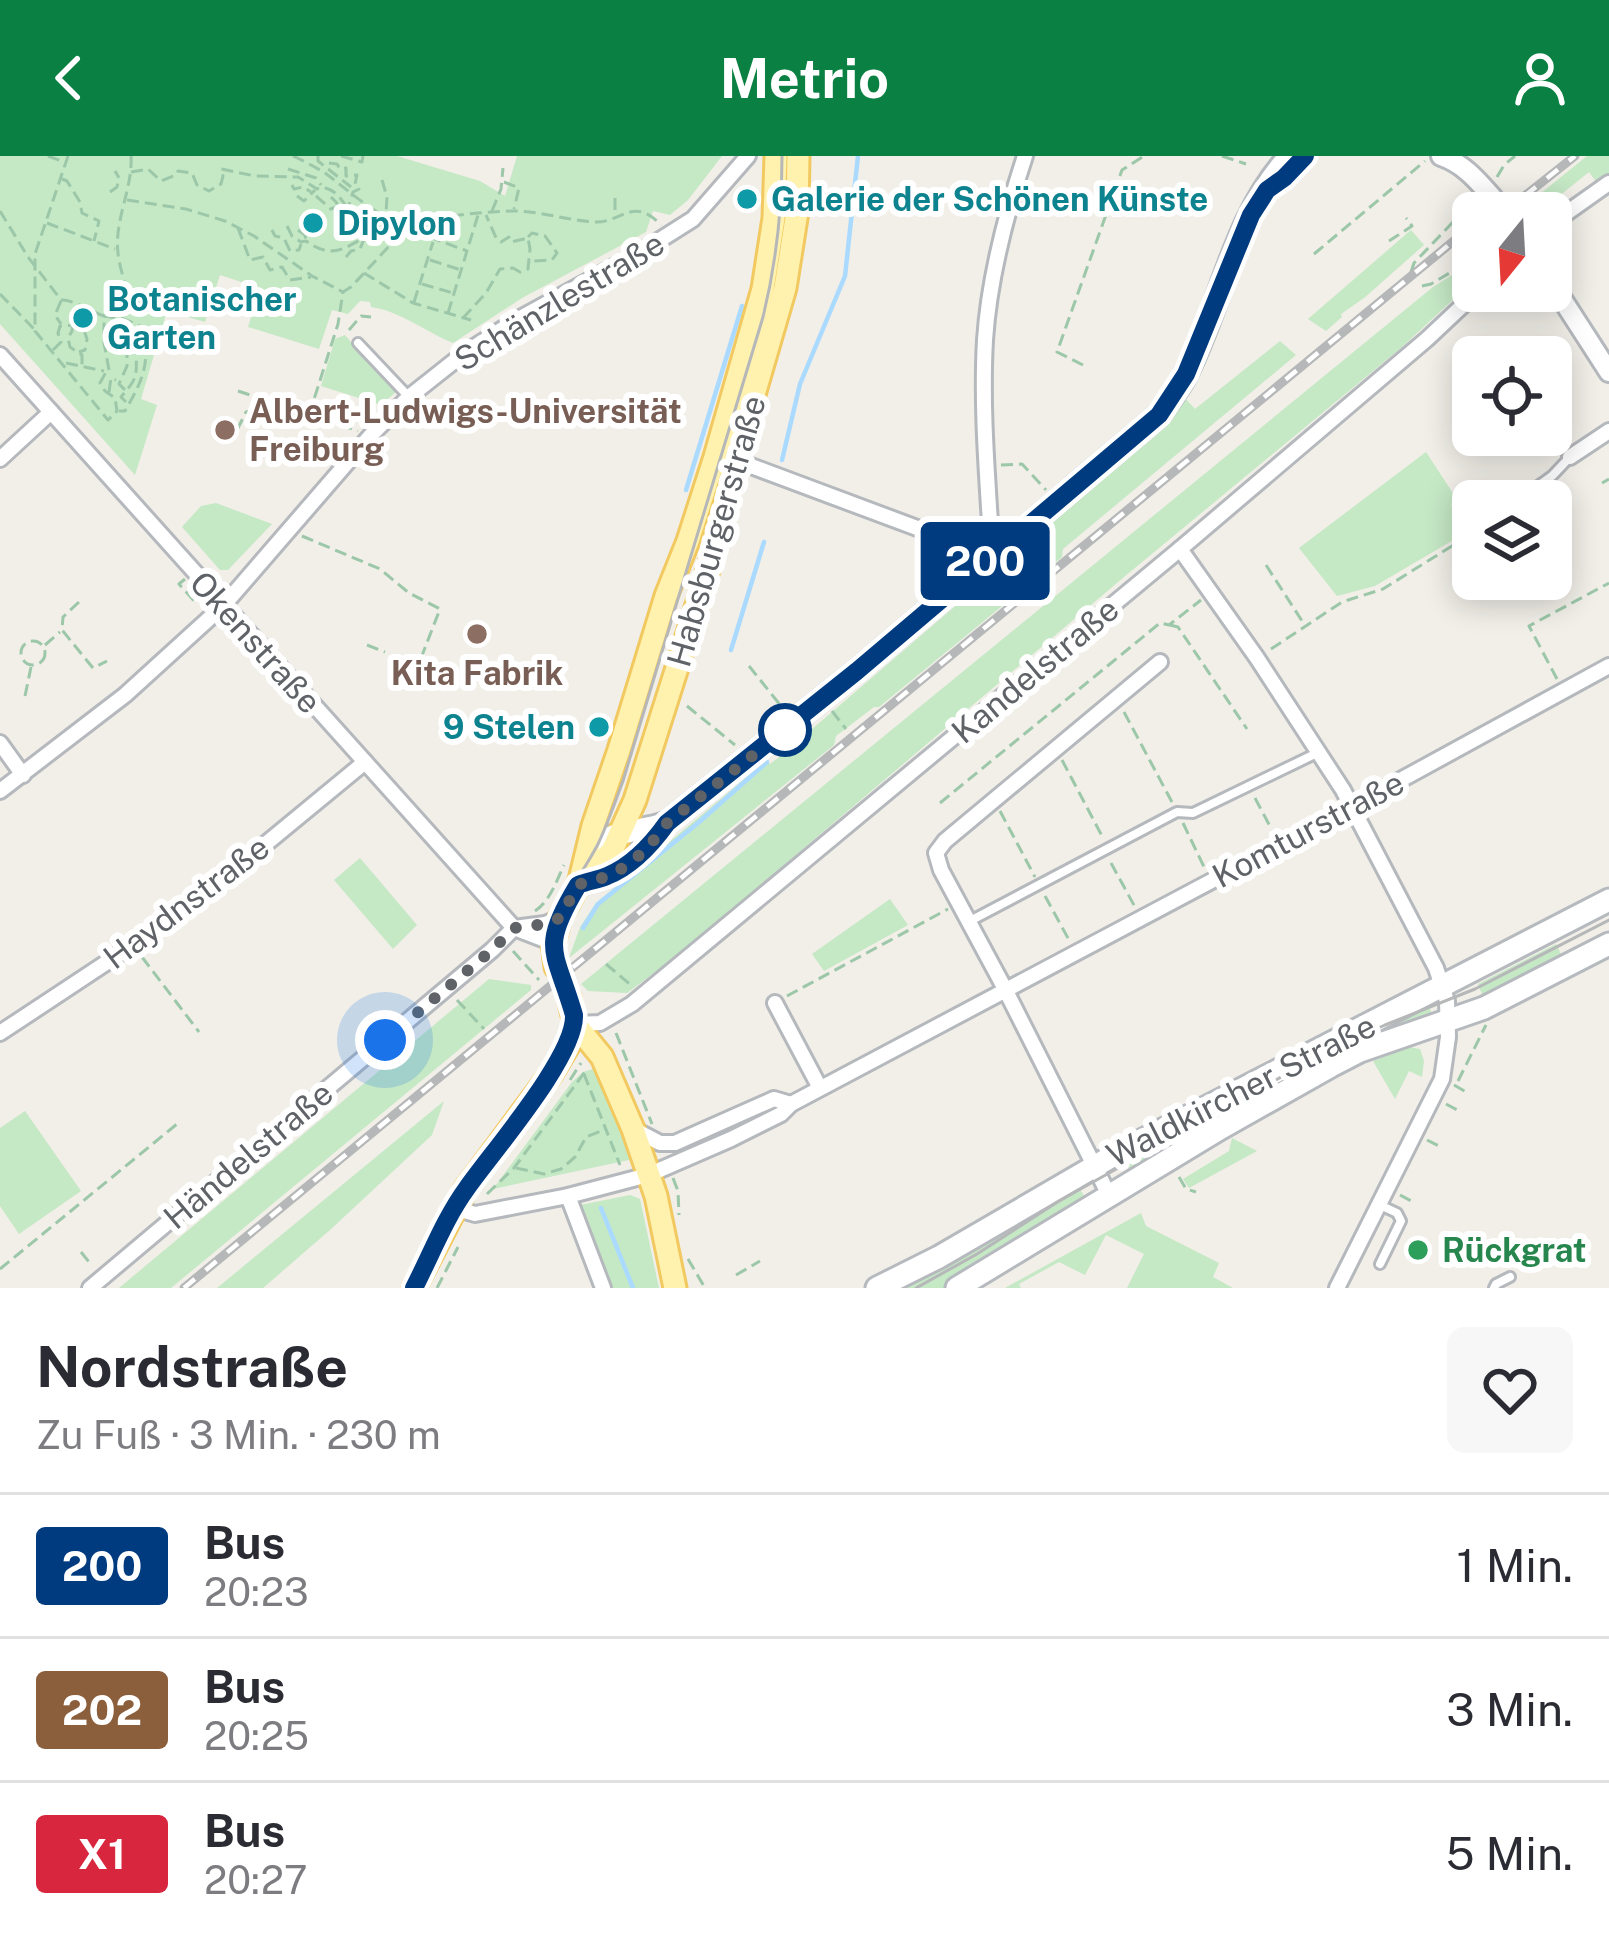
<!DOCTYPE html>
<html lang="de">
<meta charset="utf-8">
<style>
body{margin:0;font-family:"Public Sans",sans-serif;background:#f7f7f7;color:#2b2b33;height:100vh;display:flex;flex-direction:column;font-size:45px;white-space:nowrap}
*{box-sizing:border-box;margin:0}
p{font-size:39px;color:#7c7c81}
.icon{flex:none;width:66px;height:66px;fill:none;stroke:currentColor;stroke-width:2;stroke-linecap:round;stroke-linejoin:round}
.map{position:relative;height:1132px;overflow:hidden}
.sheet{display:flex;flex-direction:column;background:#fff;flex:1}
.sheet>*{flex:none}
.badge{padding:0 24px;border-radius:9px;font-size:42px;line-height:78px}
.needle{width:78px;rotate:198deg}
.fabs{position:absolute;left:1452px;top:36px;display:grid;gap:24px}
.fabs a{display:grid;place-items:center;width:120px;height:120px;border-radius:18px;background:#fff;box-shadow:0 6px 30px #0003;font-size:60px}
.you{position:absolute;width:60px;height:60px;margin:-30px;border:9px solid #fff;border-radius:50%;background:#1a73e8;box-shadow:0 0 0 18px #1a73e833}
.map>.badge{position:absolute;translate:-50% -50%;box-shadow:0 0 0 6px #fff}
.round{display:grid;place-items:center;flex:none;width:126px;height:126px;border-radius:18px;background:#f7f7f7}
.overview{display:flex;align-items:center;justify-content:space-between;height:204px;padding:0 36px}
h1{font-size:57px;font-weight:700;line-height:90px}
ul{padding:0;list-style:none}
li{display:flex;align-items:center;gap:36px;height:144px;padding:0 36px;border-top:3px solid #e1e1e2}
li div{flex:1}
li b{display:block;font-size:45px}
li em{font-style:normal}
li .badge{min-width:132px;font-weight:700;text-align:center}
header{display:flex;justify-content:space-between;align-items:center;height:156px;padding:0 36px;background:#0b8043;color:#fff;font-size:54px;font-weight:700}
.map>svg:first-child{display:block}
</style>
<header><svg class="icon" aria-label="back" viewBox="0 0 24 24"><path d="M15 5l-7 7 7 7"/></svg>Metrio<svg class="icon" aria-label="person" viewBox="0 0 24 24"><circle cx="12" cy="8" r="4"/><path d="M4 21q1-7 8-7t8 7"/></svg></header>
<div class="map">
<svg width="1609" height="1132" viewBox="0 0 1609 1132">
<rect width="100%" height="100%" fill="#f1efe8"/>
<g fill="#c5e8c5">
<path d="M0,0H397L480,25L505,40L517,0H722L688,44L670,59L653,55L646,76L522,142L453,187C426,176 400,155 371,151L370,146L360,145L348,158L332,154L319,193L248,171L260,132L220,119L205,166L167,155L141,243L157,249L135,319L0,168Z"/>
<polygon points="1587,0 1609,0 1609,18 1597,27 1589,16 1538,57 1529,57 1530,46"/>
<polygon points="1411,74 1424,89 1364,142 1341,158 1342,161 1326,175 1308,163"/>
<polygon points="1473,106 1473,125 1402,191 1124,421 673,803 627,837 588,835 581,828 1433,131"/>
<polygon points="345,179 365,203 394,226 397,235 381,249 321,230 335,183"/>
<polygon points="1280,185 1296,199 1063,393 1062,401 879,551 874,551 836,580 834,589 569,802 580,771 596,747 766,605 770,608 783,598 1166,269 1182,239 1195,253"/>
<polygon points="1426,296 1458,345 1451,349 1462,366 1455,383 1375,430 1337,440 1299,392"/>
<polygon points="216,347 272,368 228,414 220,414 182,371 201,350"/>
<polygon points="360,702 417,769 393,793 334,724"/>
<polygon points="890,743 908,769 824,815 812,798"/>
<polygon points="1556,788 1562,800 1483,841 1478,828"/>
<polygon points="489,823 531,829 531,834 171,1132 119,1132"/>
<polygon points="1428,848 1434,863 1134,1021 1121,1000"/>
<polygon points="1409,891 1420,893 1424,905 1422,921 1409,915 1395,943 1373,905"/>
<polygon points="593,913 631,999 629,1004 493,1033 572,926 583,916"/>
<polygon points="444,945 432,979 330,1074 263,1132 217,1132"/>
<polygon points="25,955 81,1035 19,1078 0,1050 0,972"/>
<polygon points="1232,982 1257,995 1189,1032 1183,1023 1229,995"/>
<polygon points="1076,1026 1087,1045 949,1132 893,1132"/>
<polygon points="630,1039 640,1043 659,1132 613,1132 580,1049"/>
<polygon points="1141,1057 1146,1070 1219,1107 1213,1121 1233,1132 1127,1132 1144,1098 1106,1079 1085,1119 1059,1106 1019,1128 1021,1132 1005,1132"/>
</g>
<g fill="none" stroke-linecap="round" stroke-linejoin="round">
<g stroke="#aadaff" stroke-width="4.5">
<polyline points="782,304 800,228 845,120 858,0"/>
<polyline points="686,334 742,150"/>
<polyline points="731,494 764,386"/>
<polyline points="583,772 598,748 698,667 767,606"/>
<polyline points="601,1052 633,1132"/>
</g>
<g stroke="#b5b8bc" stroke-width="14">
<g id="service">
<polyline points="358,187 409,241"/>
<polyline points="1517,345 1552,320 1569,302"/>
<polyline points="1471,378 1473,377"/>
<polyline points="970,765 1177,656 1193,657 1317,597"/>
<polyline points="1380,1108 1401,1065 1397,1057 1380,1049"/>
<polyline points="1494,1132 1496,1128 1510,1121"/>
</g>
</g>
<g stroke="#b5b8bc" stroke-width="20">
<g id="minor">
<polyline points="1551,68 1609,27"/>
<polyline points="0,199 514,772 553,787"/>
<polyline points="1570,301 1609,275"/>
<polyline points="0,303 51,256"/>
<path d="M735,304L992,400C988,328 981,255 985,184C989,122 1006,58 1025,0"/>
<polyline points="1180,393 1257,502 1343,634 1436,812 1447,845 1448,881 1442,923 1337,1132"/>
<polyline points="0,587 23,619"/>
<polyline points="0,635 125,539 224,449 371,279 409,241 462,199 515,165 641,96 693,63 748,0"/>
<polyline points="514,772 545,768 560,762"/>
<polyline points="775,847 820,932"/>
<polyline points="577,868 600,867 632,848 1180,393 1427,183 1478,135"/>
<polyline points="0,877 133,789 211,733 365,606"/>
<polyline points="633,973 660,987 675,987 774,943 791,948"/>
<polyline points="568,1040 603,1132"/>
<polyline points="1110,1041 1005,833 941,714 936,697 945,685 1160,506"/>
<polyline points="454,1052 475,1058 568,1040 648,1019 731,983 781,958 791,948 1353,650 1609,510"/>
<polyline points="90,1132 492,794 514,772"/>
</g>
</g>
<g stroke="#b5b8bc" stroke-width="24">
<g id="tertiary">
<path d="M1441,0C1464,8 1477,24 1493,42"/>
<polyline points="1551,126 1609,216"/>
</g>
</g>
<g stroke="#b6babf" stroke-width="27">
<g id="secondary">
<path d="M587,707C608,668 630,680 667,667"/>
<path d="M578,729C588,725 598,724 607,720C632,710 652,687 667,667L857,515L1159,259C1168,246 1178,233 1185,220C1222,148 1234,60 1290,0"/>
<polyline points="877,1132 939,1101 1116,998 1609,744"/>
<polyline points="957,1132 1221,972 1331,910 1360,895 1484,852 1609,788"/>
</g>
</g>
<g stroke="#f2c960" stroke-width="27">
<g id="primary">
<polyline points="579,728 593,670 619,594 666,440 688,385 715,301 763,133 774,62 776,0"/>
<polyline points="556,811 553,787 560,762 578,729 612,695 635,644 710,408 735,304 785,132 797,56 798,0"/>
<polyline points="575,868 602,901 633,973 656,1040 675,1132"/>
<polyline points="414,1132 465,1034 551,918 569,888 575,868 569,842"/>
</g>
</g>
<g stroke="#9cc7a9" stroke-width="3" stroke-dasharray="12 6" stroke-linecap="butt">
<polyline points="48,0 64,6"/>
<polyline points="68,0 35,98 35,175 108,264 117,255 115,242 105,235 100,227 106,216"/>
<path d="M131,0C133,32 114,64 118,97C119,109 124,123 127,135L200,159"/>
<path d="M293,0C304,5 315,11 325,17C346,32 385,69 411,69C423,68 436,63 447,61C468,57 491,56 512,55C540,55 566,64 594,66C620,68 633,39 661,69"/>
<polyline points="318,0 318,5 351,31"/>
<polyline points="341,0 362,6 363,0"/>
<polyline points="1222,0 1246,8"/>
<polyline points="329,7 337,8 340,13 346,12 346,20 357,19 355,28 359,33 353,36 348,52"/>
<polyline points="288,13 316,22 321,29"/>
<path d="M131,16L148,13L161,25L176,19L178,15L192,17L197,29L209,35L221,28L223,20L221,13L255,20L298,21L317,33L321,31C340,34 342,48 354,59L353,70L357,72L372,71L377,78"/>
<polyline points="1497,21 1504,9 1515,0"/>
<polyline points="62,23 67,25 80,46 82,57 99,65 94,85"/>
<polyline points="382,24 387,41 386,57"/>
<polyline points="504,26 519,32 514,53"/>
<polyline points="292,29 294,33 303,31 311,36"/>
<polyline points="110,36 117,31 119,22 115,15"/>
<polyline points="297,40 304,45 315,34"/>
<polyline points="316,40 331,53 336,51"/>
<polyline points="331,41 336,46 345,64 351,65"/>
<polyline points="615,42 615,57"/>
<polyline points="127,44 186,53 225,65 254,80 312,120 343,136"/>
<path d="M0,55L28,101L61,144C73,143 91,156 104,160L126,136"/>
<polyline points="492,55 501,33 503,12"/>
<polyline points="367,59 375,63 373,69"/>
<polyline points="47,67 115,93"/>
<path d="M287,70L292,80L301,86L306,85C328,100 337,97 360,84C370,78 377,78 386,70L408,69L416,76L467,95"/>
<polyline points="238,72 250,104 263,101 270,114 282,111 290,124 311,121"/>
<polyline points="272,74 275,80 284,82 290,95 299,94 301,88"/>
<polyline points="298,74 305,79 306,84"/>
<polyline points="528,81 532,77 545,80 557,97 552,104 533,105"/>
<polyline points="1389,85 1412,70 1406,62"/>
<polyline points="1314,98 1425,5"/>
<polyline points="346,101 351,95 360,93 364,83"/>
<polyline points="430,104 461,114"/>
<polyline points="1411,116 1414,107 1474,44"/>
<polyline points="364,117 413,147 471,164"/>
<polyline points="422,128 453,137"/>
<polyline points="1422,130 1431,128 1473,103"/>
<polyline points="0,138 34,173"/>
<polyline points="61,145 55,159 61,168"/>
<polyline points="414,146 433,86"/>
<polyline points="80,152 73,163 72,175 68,182 70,191 82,199 82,211"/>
<polyline points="448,157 478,59"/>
<polyline points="463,162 486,137 500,113 513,112 520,116 528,113 530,93 528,82 511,86 509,81 501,86 497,84 486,59"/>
<polyline points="107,172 131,175 136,185 136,193"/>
<polyline points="117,173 120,191"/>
<polyline points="349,174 361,160 371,161"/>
<polyline points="104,192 113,191 127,196 127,210 119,228 125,234"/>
<polyline points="53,194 61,186 58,177 60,170 76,169 84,174 87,183 85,194 79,196"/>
<polyline points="66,207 104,215"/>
<polyline points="1083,209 1057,196 1122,14 1144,0"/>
<path d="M109,214L104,187V160L124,163L140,170C153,205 142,225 125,255H119"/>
<polyline points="238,235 358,275"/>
<polyline points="109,236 111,222 116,224"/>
<path d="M126,246L121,241C137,222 137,222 136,195L144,196"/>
<polyline points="309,259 338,168 343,136 351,131 407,71"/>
<polyline points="237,274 246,256 274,250"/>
<polyline points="1001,309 1022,308 1046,334"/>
<polyline points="1602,327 1609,323"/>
<polyline points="302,380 380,413 409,437 440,453 416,515"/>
<polyline points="1266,409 1304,468"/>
<polyline points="185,423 179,428 195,446 199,443"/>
<polyline points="79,446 63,461 62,474 93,512 107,505"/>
<polyline points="1170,469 1178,471 1247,573"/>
<circle cx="33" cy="497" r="12"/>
<polyline points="45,489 60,476"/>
<polyline points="367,489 385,496"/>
<polyline points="1271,493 1342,446 1383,433 1460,385"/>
<polyline points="401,504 438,527"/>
<polyline points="749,510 781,550"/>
<polyline points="1557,523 1529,470 1609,427"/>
<polyline points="25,540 31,511"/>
<polyline points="687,550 735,589"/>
<polyline points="832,555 846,573"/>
<polyline points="1124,556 1173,648"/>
<polyline points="1062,604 1102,680"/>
<polyline points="1255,642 1273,676"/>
<polyline points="940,647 1160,467 1169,469 1201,444"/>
<polyline points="1000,655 1035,721"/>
<polyline points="1183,667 1205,713"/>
<polyline points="1111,707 1135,751"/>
<polyline points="1045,740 1069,784"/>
<path d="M535,755C550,745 556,726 564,709"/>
<polyline points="513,795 539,824"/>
<polyline points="142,801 199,876"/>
<polyline points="606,808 632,830"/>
<polyline points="787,840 948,753"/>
<polyline points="457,844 484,873"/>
<polyline points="616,877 652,968"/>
<polyline points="584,918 620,1009"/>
<polyline points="570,924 581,907"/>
<polyline points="1458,925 1486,869"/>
<polyline points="1454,929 1468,937"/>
<polyline points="1446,948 1459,955"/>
<polyline points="1427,984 1441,991"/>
<polyline points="516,1012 544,1018 561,1013 575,1001 586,981 606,973"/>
<polyline points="1179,1021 1186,1033 1196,1036"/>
<polyline points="673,1022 678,1035 679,1059"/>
<polyline points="487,1038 514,1012 587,913"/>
<polyline points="1400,1039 1413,1046"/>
<polyline points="81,1096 89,1106"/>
<polyline points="688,1103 705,1132"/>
<polyline points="0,1113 177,968"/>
<polyline points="736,1119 760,1105"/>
<polyline points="437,1132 458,1091"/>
</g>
<use href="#service" stroke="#fff" stroke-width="8"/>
<use href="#minor" stroke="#fff" stroke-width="14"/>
<use href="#tertiary" stroke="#fff" stroke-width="18"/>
<use href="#secondary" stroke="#fff" stroke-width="21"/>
<use href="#primary" stroke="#fff2af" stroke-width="21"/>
<g stroke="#b6b7b8" stroke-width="3">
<path d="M554,812C541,766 578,727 598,688C608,667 615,646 623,625L763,161C776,108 782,55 782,0"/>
<polyline points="420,1132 458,1053 571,892 577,868 571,839"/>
<polyline points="916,1132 977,1098 1059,1045 1324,897 1385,869 1475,833 1609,764"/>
</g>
<g stroke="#b6b7b8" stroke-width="9">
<g id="rail">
<polyline points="1503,57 1575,0"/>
<polyline points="184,1132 1473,69"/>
</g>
</g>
<use href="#rail" stroke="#fff" stroke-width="4.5" stroke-dasharray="14" stroke-linecap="butt"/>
</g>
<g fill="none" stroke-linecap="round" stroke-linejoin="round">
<g stroke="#fff" stroke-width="27">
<path id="line" d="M414,1132C431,1099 445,1062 467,1032C493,995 576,900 574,859C555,793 539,794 578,729C588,725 598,724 607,720C632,710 652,688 667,667L857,515L1159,259L1186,218L1251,59L1267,34L1284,22L1305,0"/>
</g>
<use href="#line" stroke="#003b80" stroke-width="18"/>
<path stroke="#5f6368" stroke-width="12" stroke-dasharray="0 21.6" d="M385,884L492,794L514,772L545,768L560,762L578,729C588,725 598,724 607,720C632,710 652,688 667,667L785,574"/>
</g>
<g fill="#0f9aa8" stroke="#fff" stroke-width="4.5">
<circle cx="747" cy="43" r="12"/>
<circle cx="313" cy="67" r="12"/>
<circle cx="83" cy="162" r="12"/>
<circle cx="599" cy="571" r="12"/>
</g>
<g fill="#8d6e63" stroke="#fff" stroke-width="4.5">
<circle cx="225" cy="274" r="12"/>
<circle cx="477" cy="478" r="12"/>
</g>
<circle fill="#fff" stroke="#003b80" stroke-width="6" cx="785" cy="574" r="24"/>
<circle fill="#2e9e5b" stroke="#fff" stroke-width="4.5" cx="1418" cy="1094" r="12"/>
<g text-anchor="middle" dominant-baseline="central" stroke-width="12" stroke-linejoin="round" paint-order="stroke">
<g font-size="33" font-weight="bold" fill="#0d838f" stroke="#fff" text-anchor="start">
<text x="771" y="43">Galerie der Schönen Künste</text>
<text x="337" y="67">Dipylon</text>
<text x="107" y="143">Botanischer<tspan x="107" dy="38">Garten</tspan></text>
<text x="575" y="571" text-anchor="end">9 Stelen</text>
</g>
<g font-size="33" fill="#5f6368" stroke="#fff">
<text transform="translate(559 145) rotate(-31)">Schänzlestraße</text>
<text transform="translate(716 375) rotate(-74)">Habsburgerstraße</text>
<text transform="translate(256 486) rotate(48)">Okenstraße</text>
<text transform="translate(1035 514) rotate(-40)">Kandelstraße</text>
<text transform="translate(1308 673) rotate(-28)">Komturstraße</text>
<text transform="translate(186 746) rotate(-37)">Haydnstraße</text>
<text transform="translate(1241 934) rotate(-27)">Waldkircher Straße</text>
<text transform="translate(248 999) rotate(-40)">Händelstraße</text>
</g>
<g font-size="33" font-weight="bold" fill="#785e54" stroke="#fff" text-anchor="start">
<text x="249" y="255">Albert-Ludwigs-Universität<tspan x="249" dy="38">Freiburg</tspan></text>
<text x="477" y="517" text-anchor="middle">Kita Fabrik</text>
</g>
<g font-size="33" font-weight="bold" fill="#27864d" stroke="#fff" text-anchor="start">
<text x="1442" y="1094">Rückgrat</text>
</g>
</g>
</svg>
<div class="fabs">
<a><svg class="needle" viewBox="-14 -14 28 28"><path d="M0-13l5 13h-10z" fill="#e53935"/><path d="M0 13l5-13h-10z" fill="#7c7c81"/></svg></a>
<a><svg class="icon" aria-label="locate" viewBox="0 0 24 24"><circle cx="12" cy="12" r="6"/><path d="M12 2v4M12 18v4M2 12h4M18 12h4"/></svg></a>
<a><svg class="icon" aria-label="layers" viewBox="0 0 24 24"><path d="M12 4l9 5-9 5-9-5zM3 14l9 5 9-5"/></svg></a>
</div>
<div class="you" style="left:385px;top:884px"></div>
<b class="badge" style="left:985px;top:405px;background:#003b80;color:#fff">200</b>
</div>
<section class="sheet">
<div class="overview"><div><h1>Nordstraße</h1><p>Zu Fuß · 3 Min. · 230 m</p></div><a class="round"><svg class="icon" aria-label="heart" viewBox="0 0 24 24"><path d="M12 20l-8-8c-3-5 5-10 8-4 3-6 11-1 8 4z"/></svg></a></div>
<ul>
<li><span class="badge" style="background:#003b80;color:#fff">200</span><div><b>Bus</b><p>20:23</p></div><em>1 Min.</em></li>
<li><span class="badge" style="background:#8b5e3c;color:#fff">202</span><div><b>Bus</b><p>20:25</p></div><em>3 Min.</em></li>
<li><span class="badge" style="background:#d7263d;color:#fff">X1</span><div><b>Bus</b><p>20:27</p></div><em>5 Min.</em></li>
</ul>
</section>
